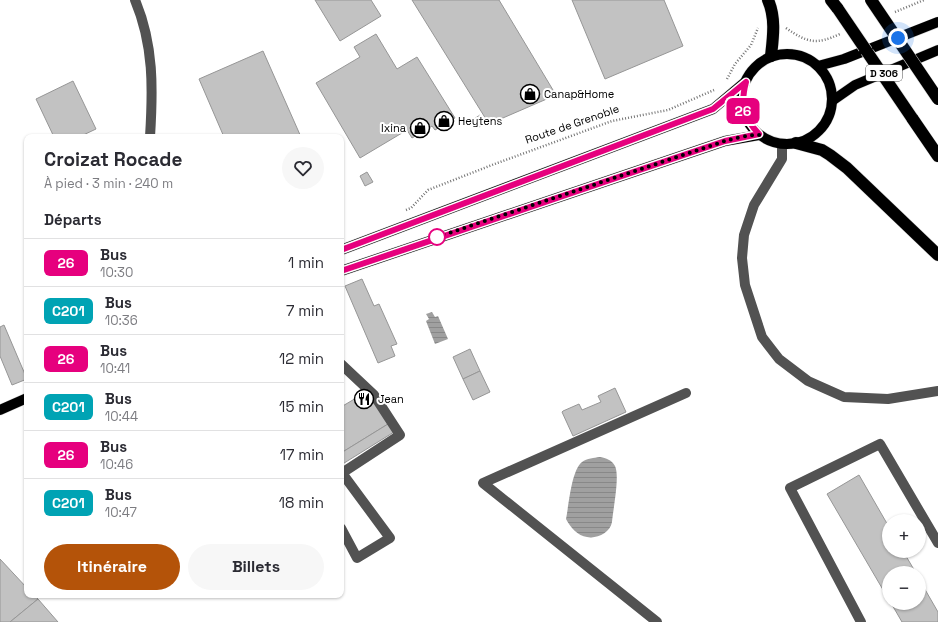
<!DOCTYPE html>
<html lang="fr">
<meta charset="utf-8">
<style>
body{margin:0;font-family:"Space Grotesk",sans-serif;background:#f7f7f7;color:#2b2b33;height:100vh;display:flex;flex-direction:column;font-size:15px;white-space:nowrap}
*{box-sizing:border-box;margin:0}
p{font-size:13px;color:#7c7c81}
.icon{flex:none;width:22px;height:22px;fill:none;stroke:currentColor;stroke-width:2;stroke-linecap:round;stroke-linejoin:round}
.map{position:relative;flex:1;overflow:hidden}
.sheet{position:absolute;left:24px;top:134px;width:320px;height:464px;display:flex;flex-direction:column;background:#fff;border-radius:8px;box-shadow:0 1px 3px #0004}
.sheet>*{flex:none}
.badge{padding:0 8px;border-radius:6px;font-size:14px;line-height:26px}
.fabs{position:absolute;left:882px;top:514px;display:grid;gap:8px}
.fabs a{display:grid;place-items:center;width:44px;height:44px;border-radius:50%;background:#fff;box-shadow:0 1px 3px #0004;font-size:20px}
.you{position:absolute;width:20px;height:20px;margin:-10px;border:3px solid #fff;border-radius:50%;background:#1a73e8;box-shadow:0 0 0 6px #1a73e833}
.map>.badge{position:absolute;translate:-50% -50%;box-shadow:0 0 0 2px #fff}
h2{padding:0 20px;font-size:15px;line-height:36px}
.round{display:grid;place-items:center;flex:none;width:42px;height:42px;border-radius:21px;background:#f7f7f7}
.headline{display:flex;align-items:center;justify-content:space-between;height:68px;padding:0 20px}
h1{font-size:19px;font-weight:700;line-height:30px}
.cta{display:flex;gap:8px;margin-top:auto;padding:8px 20px}
.cta a{flex:1;height:46px;border-radius:24px;background:#b45309;color:#fff;font-size:16px;font-weight:700;line-height:46px;text-align:center}
.cta a+a{background:#f7f7f7;color:#2b2b33}
ul{padding:0;list-style:none}
li{display:flex;align-items:center;gap:12px;height:48px;padding:0 20px;border-top:1px solid #e1e1e2}
li div{flex:1}
li b{display:block;font-size:15px}
li em{font-style:normal}
li .badge{min-width:44px;font-weight:700;text-align:center}
.map>svg:first-child{display:block}
</style>
<div class="map">
<svg width="938" height="622" viewBox="0 0 938 622">
<defs>
<pattern id="water-rules" width="6" height="5" patternUnits="userSpaceOnUse"><rect width="6" height="5" fill="#a0a0a0"/><path d="M0 2.5h6" fill="none" stroke="#888"/></pattern>
</defs>
<rect width="100%" height="100%" fill="#fff"/>
<g fill="url(#water-rules)">
<polygon points="432,312 435,317 438,316 448,339 435,344 426,321 429,319 426,314"/>
<path d="M600,457C606,458 612,460 615,466C620,476 613,510 612,522C610,533 597,539 587,537C578,536 570,527 566,519C569,505 571,471 582,462C587,458 594,458 600,457Z"/>
</g>
<g fill="#c2c2c2" stroke="#969696">
<polygon points="315,0 371,0 381,16 340,41"/>
<polygon points="412,0 499,0 556,95 489,124"/>
<polygon points="572,0 664,0 683,46 605,79"/>
<polygon points="376,34 397,69 417,57 455,118 435,130 432,126 412,138 407,130 360,158 316,83 360,57 354,47"/>
<polygon points="263,51 301,137 224,137 199,79"/>
<polygon points="73,81 96,129 79,137 54,137 36,99"/>
<polygon points="480,115 485,123 479,127 474,119"/>
<polygon points="367,172 373,182 365,186 360,176"/>
<polygon points="362,279 374,306 379,304 397,344 391,346 395,356 378,363 345,286"/>
<polygon points="4,325 27,379 12,385 0,356 0,327"/>
<polygon points="470,349 480,371 463,379 453,357"/>
<polygon points="480,371 490,392 473,400 463,379"/>
<polygon points="615,388 626,412 573,436 562,412 563,411 579,404 582,410 601,402 598,396"/>
<polygon points="368,391 388,424 341,453 341,407"/>
<polygon points="388,424 394,432 341,465 341,453"/>
<polygon points="859,475 889,527 889,551 903,551 916,573 889,573 889,600 827,494"/>
<polygon points="0,559 27,588 27,595 34,595 38,599 10,622 0,622"/>
<polygon points="919,579 938,612 938,622 902,622 891,603 919,603"/>
<polygon points="38,599 58,622 10,622"/>
</g>
<g fill="none" stroke-linecap="round" stroke-linejoin="round">
<g stroke="#dbdbdb" stroke-width="11">
<g id="major">
<circle cx="787" cy="99" r="45"/>
<polyline points="818,66 844,59 938,22"/>
<polyline points="832,101 855,85 938,50"/>
<polyline points="341,250 713,109 745,82"/>
<polyline points="341,271 725,141 759,135"/>
<polyline points="0,410 27,398"/>
</g>
</g>
<g stroke="#dbdbdb" stroke-width="13">
<g id="highway">
<path d="M768,0C776,18 773,38 771,56"/>
<polyline points="831,0 838,9"/>
<polyline points="912,118 938,156"/>
<polyline points="796,143 822,150 830,155 847,168 938,255"/>
</g>
</g>
<g stroke="#747474" stroke-width="2.5" stroke-dasharray="1 2" stroke-linecap="butt">
<polyline points="895,12 924,0"/>
<path d="M786,28C808,43 816,45 840,34"/>
<polyline points="727,79 735,64 751,45 758,28"/>
<polyline points="406,210 411,208 428,190 492,165 612,121 668,110 714,90"/>
</g>
<g stroke="#525252" stroke-width="10">
<path d="M135,0C154,45 153,89 150,137"/>
<polyline points="782,144 782,159 754,205 744,235 742,258 745,285 762,337 779,359 808,381 844,397 888,399 938,391"/>
<polyline points="341,364 374,395 400,435 342,473 390,538 357,558 341,528"/>
<polyline points="657,622 483,483 686,393"/>
<polyline points="861,622 790,488 880,444 938,543"/>
</g>
<use href="#major" stroke="#000" stroke-width="10"/>
<use href="#highway" stroke="#000" stroke-width="12"/>
<g stroke="#dbdbdb" stroke-width="13" stroke-linecap="butt">
<g id="highway-bridge">
<polyline points="871,0 938,99"/>
<polyline points="838,9 912,118"/>
</g>
</g>
<use href="#highway-bridge" stroke="#000" stroke-width="12"/>
</g>
<g fill="none" stroke-linecap="round" stroke-linejoin="round">
<g stroke="#fff" stroke-width="9">
<path id="line" d="M341,250L713,109L746,82C740,105 743,117 759,134L725,141L341,271"/>
</g>
<use href="#line" stroke="#e6007e" stroke-width="6"/>
<path stroke="#000" stroke-width="4" stroke-dasharray="0 7.2" d="M437,237L725,141C733,139 752,134 758,135C763,135 769,141 775,142C797,149 825,134 830,111C833,93 829,80 818,66L844,59L898,38"/>
</g>
<defs>
<g id="shop-ring" transform="scale(1)"><circle r="9.5" fill="#fff" stroke="#000" stroke-width="1.5"/><path d="M-5-2.5h2.3a2.7 3.5 0 0 1 5.4 0H5L5.5 6h-11ZM-1.5-2.5h3a1.5 2.3 0 0 0-3 0Z" fill="#000"/></g>
<g id="restaurant-ring" transform="scale(1)"><circle r="9.5" fill="#fff" stroke="#000" stroke-width="1.5"/><path d="M-5-6h1v4h1v-4h1v4h1v-4h1v5L-1.5 .5V6h-2V.5L-5-1ZM5-6V6H3V1.5H1.5Q1.5-4 5-6Z" fill="#000"/></g>
</defs>
<g fill-rule="evenodd">
<use href="#shop-ring" x="530" y="94"/>
<use href="#shop-ring" x="444" y="121"/>
<use href="#shop-ring" x="420" y="128"/>
<use href="#restaurant-ring" x="364" y="399"/>
</g>
<circle fill="#fff" stroke="#e6007e" stroke-width="2" cx="437" cy="237" r="8"/>
<g text-anchor="middle" dominant-baseline="central" stroke-width="4" stroke-linejoin="round" paint-order="stroke">
<rect fill="#fff" stroke="#4c4c4c" stroke-width="1" x="866" y="65" width="36" height="16" rx="3"/>
<g font-size="10" font-weight="bold" fill="#000">
<text x="884" y="73">D 306</text>
</g>
<g font-size="11" fill="#000" stroke="#fff" text-anchor="start">
<text x="544" y="94">Canap&amp;Home</text>
<text x="458" y="121">Heytens</text>
<text x="406" y="128" text-anchor="end">Ixina</text>
<text x="378" y="399">Jean</text>
</g>
<g font-size="11" fill="#000" stroke="#fff">
<text transform="translate(572 124) rotate(-19)">Route de Grenoble</text>
</g>
</g>
</svg>
<div class="fabs">
<a>+</a>
<a>−</a>
</div>
<div class="you" style="left:898px;top:38px"></div>
<b class="badge" style="left:743px;top:111px;background:#e6007e;color:#fff">26</b>
<section class="sheet">
<div class="headline"><div><h1>Croizat Rocade</h1><p>À pied · 3 min · 240 m</p></div><a class="round"><svg class="icon" aria-label="heart" viewBox="0 0 24 24"><path d="M12 20l-8-8c-3-5 5-10 8-4 3-6 11-1 8 4z"/></svg></a></div>
<h2>Départs</h2>
<ul>
<li><span class="badge" style="background:#e6007e;color:#fff">26</span><div><b>Bus</b><p>10:30</p></div><em>1 min</em></li>
<li><span class="badge" style="background:#00a3b4;color:#fff">C201</span><div><b>Bus</b><p>10:36</p></div><em>7 min</em></li>
<li><span class="badge" style="background:#e6007e;color:#fff">26</span><div><b>Bus</b><p>10:41</p></div><em>12 min</em></li>
<li><span class="badge" style="background:#00a3b4;color:#fff">C201</span><div><b>Bus</b><p>10:44</p></div><em>15 min</em></li>
<li><span class="badge" style="background:#e6007e;color:#fff">26</span><div><b>Bus</b><p>10:46</p></div><em>17 min</em></li>
<li><span class="badge" style="background:#00a3b4;color:#fff">C201</span><div><b>Bus</b><p>10:47</p></div><em>18 min</em></li>
</ul>
<div class="cta"><a>Itinéraire</a><a>Billets</a></div>
</section>
</div>
